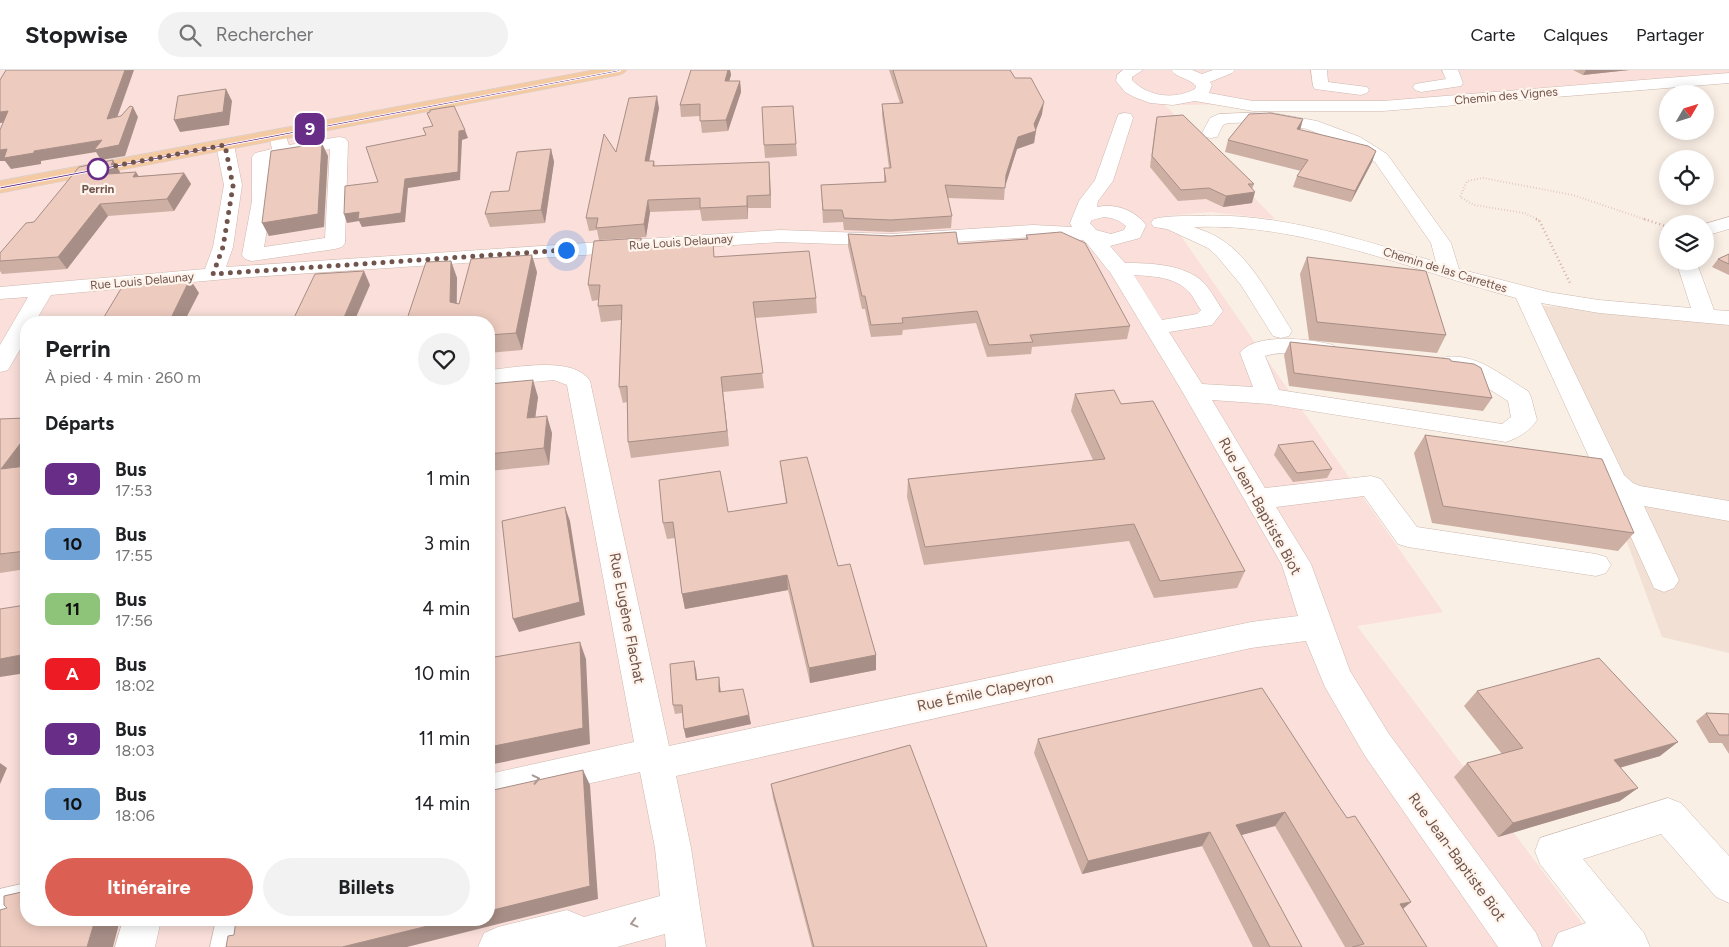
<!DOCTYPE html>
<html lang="fr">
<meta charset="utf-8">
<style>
body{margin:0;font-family:Figtree,sans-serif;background:#f2f2f2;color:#202124;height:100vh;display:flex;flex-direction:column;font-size:19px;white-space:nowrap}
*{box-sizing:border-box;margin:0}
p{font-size:16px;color:#757577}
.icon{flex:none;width:28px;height:28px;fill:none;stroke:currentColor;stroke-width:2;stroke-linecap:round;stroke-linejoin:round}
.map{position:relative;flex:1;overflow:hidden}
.panel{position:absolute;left:20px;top:246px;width:475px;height:610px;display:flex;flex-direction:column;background:#fff;border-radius:20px;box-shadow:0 2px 12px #0003}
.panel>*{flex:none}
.badge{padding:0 10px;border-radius:8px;font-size:18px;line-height:32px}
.needle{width:32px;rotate:51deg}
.fabs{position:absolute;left:1659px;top:15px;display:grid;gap:10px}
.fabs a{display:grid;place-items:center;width:55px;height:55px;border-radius:50%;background:#fff;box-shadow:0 2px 12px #0003;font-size:25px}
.you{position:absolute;width:25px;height:25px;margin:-12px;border:4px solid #fff;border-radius:50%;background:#1a73e8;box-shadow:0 0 0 8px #1a73e833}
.map>.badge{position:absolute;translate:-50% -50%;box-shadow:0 0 0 2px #fff}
h2{padding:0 25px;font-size:19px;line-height:45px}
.round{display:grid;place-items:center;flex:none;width:52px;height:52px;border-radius:26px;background:#f2f2f2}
.overview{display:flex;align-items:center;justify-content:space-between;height:85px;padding:0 25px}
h1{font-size:24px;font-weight:700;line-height:38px}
.button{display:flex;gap:10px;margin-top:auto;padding:10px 25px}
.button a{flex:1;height:58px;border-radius:30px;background:#db5f53;color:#fff;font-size:20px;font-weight:700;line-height:58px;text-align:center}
.button a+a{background:#f2f2f2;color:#202124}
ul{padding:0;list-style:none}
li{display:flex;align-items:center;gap:15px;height:65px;padding:0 25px}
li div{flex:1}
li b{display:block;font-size:19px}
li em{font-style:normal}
li .badge{min-width:55px;font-weight:700;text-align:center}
header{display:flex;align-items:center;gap:30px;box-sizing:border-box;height:70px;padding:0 25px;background:#fff;border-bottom:1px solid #e0e0e0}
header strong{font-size:24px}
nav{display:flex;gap:28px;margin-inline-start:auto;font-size:18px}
.search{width:350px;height:45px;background:#f2f2f2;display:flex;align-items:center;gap:12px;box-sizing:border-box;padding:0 18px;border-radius:28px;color:#757577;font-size:19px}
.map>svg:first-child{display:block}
</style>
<header>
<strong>Stopwise</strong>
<div class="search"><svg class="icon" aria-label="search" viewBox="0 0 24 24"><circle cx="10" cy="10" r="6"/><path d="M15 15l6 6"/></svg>Rechercher</div>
<nav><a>Carte</a><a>Calques</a><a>Partager</a></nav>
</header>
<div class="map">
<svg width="1729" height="877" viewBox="0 0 1729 877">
<rect width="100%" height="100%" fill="#faefe5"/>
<polygon fill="#f2e0d4" points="1540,236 1729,243 1729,583 1662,567"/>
<path fill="#fadfda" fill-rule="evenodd" d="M0,0H1729V5L1393,33L1165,35L1275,149L1210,142L1167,146L1443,542L1357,556L1600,877H0ZM26,252H489V850H26Z"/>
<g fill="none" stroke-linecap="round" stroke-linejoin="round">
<g stroke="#cdb8af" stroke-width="1">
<g id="minor">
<path d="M1123,0H1143L1132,7V10C1148,27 1175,30 1195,19L1196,16C1189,8 1177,8 1171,0H1192L1202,4L1213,0H1235L1232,3L1210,12L1212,15L1209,23L1253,31H1383L1729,3V13L1383,41H1253L1195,31L1173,35L1150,33L1134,27L1125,22L1116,11L1117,5Z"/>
<polygon points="1311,0 1327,0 1328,12 1367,17 1369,20 1367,23 1361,25 1315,19 1313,16"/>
<polygon points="1442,0 1458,0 1463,13 1461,16 1421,22 1415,20 1413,17 1415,14 1446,9"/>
<path d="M1267,42L1317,51L1360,67L1387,84L1451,173L1459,199L1548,222L1599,230L1691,238L1676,191H1696L1714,240L1729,241V255L1599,243L1541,233L1624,405L1633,413L1640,416L1729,431V451L1644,436L1679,510L1674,518L1664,522L1654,518L1612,425L1600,411L1516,228C1414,201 1301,152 1194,157C1204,161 1214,164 1222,170C1251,188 1274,233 1292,261L1289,266L1281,268L1273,266L1241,215L1216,185L1208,178L1167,159L1154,157L1151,153L1154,149C1166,146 1179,146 1192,146C1275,141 1358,169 1436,192L1431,173L1375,92L1348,75L1307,59L1267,52L1228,53L1223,55L1217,67L1211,68L1205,67L1202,63L1210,48L1219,44Z"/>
<path d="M1125,43L1131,44L1133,48L1113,111L1098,131L1097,137C1115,133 1135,140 1146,155L1140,168L1110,176L1125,193C1149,193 1184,194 1203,212C1211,220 1217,232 1223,241L1212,255L1169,262L1202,314L1253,317L1240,283C1254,262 1312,269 1333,275L1337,280L1333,285C1310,291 1289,278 1265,286L1279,320L1502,354L1511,347L1508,331L1462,302L1442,298L1438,293L1442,288C1473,280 1502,306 1528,321L1531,327L1537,350C1530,361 1518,368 1506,372L1269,334L1212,330L1265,418L1371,406L1381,409L1417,457L1596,484L1606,487L1611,495L1606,503L1596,506L1408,477L1398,474L1364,426L1276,437L1311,494L1350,601L1389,664L1536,863L1542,877H1498L1365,686L1325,617L1306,571L1251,578L676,706L691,778L706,877H666L665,864L617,877H478L484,863L498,857L567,840L584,847L660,826L655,778L640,702L489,736V704L634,672L567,315L554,310L489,316V300C515,298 573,285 590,311L669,676L1251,552L1298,546L1282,495L1182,321L1110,202C1105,197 1086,171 1083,170L1033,167L891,176L780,172L237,208L51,225L35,252H26V269L8,300L0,302V275L28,227L0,229V217L205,199L213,177L224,115L216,75L219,71L225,70L231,71L234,75L242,115L233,177L226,197L780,160L891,164L1033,155L1072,157L1070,153L1079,131L1095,110L1117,48L1119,44ZM1104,147C1113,148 1119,150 1126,156L1124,160L1111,164L1096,160L1090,153L1092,150ZM1134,205C1152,206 1177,207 1190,223C1194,228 1197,235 1201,240L1197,244L1162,250Z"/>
<path d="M278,60L284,61L289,75L339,67L345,68L348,72L345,173L342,177L335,179L252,191L245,189L242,185L252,131V87L255,83L272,79L269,65L272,61ZM330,79L325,168L264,177L272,131L270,90Z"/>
<polygon points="1729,147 1729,159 1705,166 1705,154"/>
<polygon points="1668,728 1681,733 1729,786 1729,833 1716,827 1661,764 1583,789 1644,863 1650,877 1552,877 1558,863 1586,853 1540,794 1535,781 1540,768"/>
<polygon points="26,813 26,850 29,850 0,857 0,819"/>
<polygon points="123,850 161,850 155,877 115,877"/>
<polygon points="216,850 254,850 250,877 210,877"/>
</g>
</g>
<g stroke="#d7cfcd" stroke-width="1">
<polygon id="major" points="594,0 627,0 624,3 619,5 0,123 0,111"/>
</g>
<polyline stroke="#d3aea2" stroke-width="2" stroke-dasharray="0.5 2.5" stroke-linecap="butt" points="1539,150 1524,143 1474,135 1460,127 1467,111 1483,108 1573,125 1647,150"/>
<g stroke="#d3aea2" stroke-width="2.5" stroke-dasharray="1 3" stroke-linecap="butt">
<polyline points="1536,149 1539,150 1570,213"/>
<polyline points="1644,149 1668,157"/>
</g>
<use href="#minor" fill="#fff" fill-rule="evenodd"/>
<use href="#major" fill="#f4caa2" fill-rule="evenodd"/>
</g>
<g fill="#cdafa4">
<polygon points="691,0 730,0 731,5 729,11 740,11 741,22 728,61 702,63 700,46 681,47 680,35"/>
<polygon points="889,0 1010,0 1015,8 1042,44 1036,60 1034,73 1017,79 1005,115 1004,130 948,128 952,146 951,158 891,162 844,160 843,152 823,153 821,115 884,112 884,98 889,98 882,45 882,34 900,33"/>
<polygon points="1573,0 1629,0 1583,5"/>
<polygon points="793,36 797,86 765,88 764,75"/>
<polygon points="659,38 649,91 654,91 655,96 769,92 771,138 748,138 748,149 702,151 700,140 650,142 646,167 599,170 597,160 589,161 586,148 616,82"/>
<polygon points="1157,47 1254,114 1252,119 1252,133 1223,137 1206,129 1178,131 1150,97 1155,57"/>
<polygon points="1303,49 1300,60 1376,81 1372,92 1351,132 1293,117 1297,106 1301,101 1225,82 1228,70"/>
<polygon points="551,79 554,92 545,153 490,157 485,144"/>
<polygon points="113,90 120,103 139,106 184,103 191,114 174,141 108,146 67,199 2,204 0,201 0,183 34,152"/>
<polygon points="848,164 958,174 1026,169 1026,165 1130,256 1127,269 1032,277 1031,284 987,287 976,253 903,260 902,265 871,267 865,239 862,239 848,176"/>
<polygon points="641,168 643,177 715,187 816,228 817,243 755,248 764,318 723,322 729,376 631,388 628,372 627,332 623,333 619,317 621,250 601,252 598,236 598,230 592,231 588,215"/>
<polygon points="1729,184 1729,205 1712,197 1718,189"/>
<polygon points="1307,187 1446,265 1437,283 1309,270 1300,204"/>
<polygon points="451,191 457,208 457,233 459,234 537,202 522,280 489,283 489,252 406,252"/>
<polygon points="1290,272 1451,291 1492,328 1483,341 1289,316 1284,285"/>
<polygon points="489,314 538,327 535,347 552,363 549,395 489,401"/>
<polygon points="1075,324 1121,334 1245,501 1237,518 1154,528 1129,471 924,495 907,427 908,409 1093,390 1071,341"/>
<polygon points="26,348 26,499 0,503 0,349"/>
<polygon points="1425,365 1634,463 1618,481 1432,453 1414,383"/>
<polygon points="1278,375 1332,399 1327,408 1293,412 1274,385"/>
<polygon points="780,391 838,496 876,585 876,600 810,613 788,520 685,539 682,524 675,468 667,469 663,453 786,433"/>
<polygon points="696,600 697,610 720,616 721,622 749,645 751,654 686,668 684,659 682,643 675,644 673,635"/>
<polygon points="1477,621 1660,686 1620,698 1620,731 1498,767 1454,707 1467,693 1502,684 1464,636"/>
<polygon points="1706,643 1729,644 1729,684 1722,673 1709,673 1696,651"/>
<polygon points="1038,669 1334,729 1347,748 1411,832 1403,839 1427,877 1345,877 1275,756 1241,765 1302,877 1253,877 1202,776 1082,804 1034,683"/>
<polygon points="771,714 987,877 812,877 773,728"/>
</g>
<g fill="#a78e86">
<polygon points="125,0 134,0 113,59 107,49"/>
<polygon points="728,0 730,0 731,5 726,22 725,11"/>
<polygon points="1586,0 1629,0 1583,5"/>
<polygon points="740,11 741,22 728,61 726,50"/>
<polygon points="226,19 232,31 229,55 180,62 174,50"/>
<polygon points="657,26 659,38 647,103 645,91"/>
<polygon points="1044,32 1042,44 1035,62 1036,61 1034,73 1017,79 1005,117 1006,105 1018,67 1034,54"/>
<polygon points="133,37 138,47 125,86 101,90 96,82 41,91 41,94 11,99 5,91 0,91 0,80 7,79 34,81 102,70"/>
<polygon points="8,41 15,51 0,53 0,42"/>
<polygon points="1303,49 1300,60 1297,59"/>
<polygon points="465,60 468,68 462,70 460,110 408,118 405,152 362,157 359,151 347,153 344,144 459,61"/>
<polygon points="322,73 328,86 324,157 269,166 262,153"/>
<polygon points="551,79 554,92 545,153 541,140"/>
<polygon points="1376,81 1372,92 1351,132 1355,121"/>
<polygon points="113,90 120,102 115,115 108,104"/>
<polygon points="769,92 770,104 771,138 770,125"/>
<polygon points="136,102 143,113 133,107"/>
<polygon points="184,103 191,114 174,141 167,129"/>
<polygon points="1255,122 1252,133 1223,137 1226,126"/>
<polygon points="747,126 748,138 748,149 747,136"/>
<polygon points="648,130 650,142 646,167 644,154"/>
<polygon points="100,134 108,146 67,199 58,187"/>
<polygon points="641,168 644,183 640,177"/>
<polygon points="532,185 537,202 522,280 516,263"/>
<polygon points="451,191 457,208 456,250 450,232"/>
<polygon points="364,201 370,215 354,252 342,252"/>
<polygon points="190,209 199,223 184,252 169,252"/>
<polygon points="721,307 723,322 729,376 727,361"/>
<polygon points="533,310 538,327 533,365 527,348"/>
<polygon points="547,346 552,363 549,395 544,378"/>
<polygon points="26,366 26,403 1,399"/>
<polygon points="565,437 570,451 585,545 519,562 513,549"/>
<polygon points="787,505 788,520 685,539 682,524"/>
<polygon points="580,572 586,589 590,674 489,695 489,677"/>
<polygon points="26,584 26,603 0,607 0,589"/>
<polygon points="876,585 876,600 810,613 809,598"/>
<polygon points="694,591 696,600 698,619 696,610"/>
<polygon points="719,607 720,616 721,631 719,622"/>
<polygon points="749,645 751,654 686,668 684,659"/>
<polygon points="1678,672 1660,686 1597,704 1614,690"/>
<polygon points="0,693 7,698 0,714"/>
<polygon points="583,700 590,715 598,829 407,877 342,877 452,850 489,850 489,841"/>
<polygon points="1638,718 1620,731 1498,767 1513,753"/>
<polygon points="1285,742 1275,756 1227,769 1236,755"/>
<polygon points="1210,762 1202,776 1082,804 1088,791"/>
<polygon points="1411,832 1396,844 1400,834"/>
<polygon points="95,850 120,850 113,877 87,877"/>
</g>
<g fill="#eecbbf" stroke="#a78e86">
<polygon points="6,0 125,0 107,49 121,46 130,36 133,37 119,75 94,80 102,70 34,81 34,83 4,88 7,79 0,80 0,60 8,41 0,42 0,10"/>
<polygon points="691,0 728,0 725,11 740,11 726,50 700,51 700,34 680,35"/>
<polygon points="893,0 1010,0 1015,8 1031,8 1044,32 1034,54 1036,61 1018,67 1006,105 1005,118 945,115 952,146 891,150 844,148 842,140 823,140 821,115 886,112 884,98 891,98 882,34 903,33"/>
<polygon points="226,19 223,42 174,50 178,26"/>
<polygon points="657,26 645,91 654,91 653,96 769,92 770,125 747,126 747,136 700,138 700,128 648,130 644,154 596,158 598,148 586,148 604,64 616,82 629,28"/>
<polygon points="454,36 465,60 459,61 458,102 405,109 401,143 358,149 359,142 344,144 345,116 378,112 366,77 426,65 423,58 433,56 427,43 430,42 430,40"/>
<polygon points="793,36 796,74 764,75 762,37"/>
<polygon points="1270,43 1303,49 1297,59 1368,76 1376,81 1355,121 1297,106 1308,90 1228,70 1249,44"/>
<polygon points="1183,45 1254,114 1248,114 1255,122 1226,126 1209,118 1181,120 1152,86 1157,47"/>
<polygon points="322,73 318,144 262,153 271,81"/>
<polygon points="551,79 541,140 485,144 491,122 509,121 517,82"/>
<polygon points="113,90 108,104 136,102 133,107 184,103 167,129 100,134 58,187 0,191 0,183 26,153 34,152 79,97"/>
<polygon points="956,162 958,174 1028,169 1026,165 1061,162 1085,173 1130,256 1030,265 1033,272 989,275 977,241 902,248 903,253 871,255 865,226 862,226 848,164 891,166"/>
<polygon points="641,168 640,177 713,172 714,187 809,181 816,228 753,232 763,303 721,307 727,361 628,372 627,316 619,317 622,235 598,236 600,215 588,215 594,171"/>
<polygon points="1729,184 1729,194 1718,189"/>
<polygon points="532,185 516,263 489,265 489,252 406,252 426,192 451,191 450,232 459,234 471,189"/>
<polygon points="1307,187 1426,201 1446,265 1317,252"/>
<polygon points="364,201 342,252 292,252 315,204"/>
<polygon points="190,209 169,252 101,252 122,217"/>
<polygon points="1290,272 1450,289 1451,291 1474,294 1481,298 1492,328 1294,303"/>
<polygon points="533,310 527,348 547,346 544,378 489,384 489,314"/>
<polygon points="1114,320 1121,334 1153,331 1245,501 1160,511 1134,454 925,477 908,409 1105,389 1075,324"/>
<polygon points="26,348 26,366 1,399 26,396 26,481 0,484 0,349"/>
<polygon points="1425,365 1602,389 1634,463 1443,436"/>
<polygon points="1313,371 1332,399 1297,403 1278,375"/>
<polygon points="807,387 838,496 850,494 876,585 809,598 787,505 682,524 673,452 663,453 659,410 720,401 728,442 787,433 780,391"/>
<polygon points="565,437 580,532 513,549 502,451"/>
<polygon points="26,535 26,584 0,589 0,539"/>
<polygon points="580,572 583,658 489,677 489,588"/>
<polygon points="1599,588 1678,672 1614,690 1638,718 1513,753 1467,693 1523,678 1477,621"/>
<polygon points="694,591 696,610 719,607 719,622 743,619 749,645 684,659 682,635 673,635 670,594"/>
<polygon points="1262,618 1334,729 1347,748 1355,746 1411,832 1400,834 1427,877 1352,877 1364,874 1285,742 1236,755 1302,877 1270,877 1210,762 1088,791 1038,669"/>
<polygon points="1706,643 1729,644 1729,665 1719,665"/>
<polygon points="910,675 987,877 814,877 771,714"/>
<polygon points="583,700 590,816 489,841 489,721"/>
<polygon points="26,821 26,850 95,850 87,877 0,877 0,840 7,838 4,835 4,826"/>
<polygon points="236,850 452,850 342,877 226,877 228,866 234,865"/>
</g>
<defs><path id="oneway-chevron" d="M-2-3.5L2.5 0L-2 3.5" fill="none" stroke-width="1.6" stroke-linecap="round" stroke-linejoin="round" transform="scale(1.25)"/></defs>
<g stroke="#aa9894">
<use href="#oneway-chevron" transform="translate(536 709) rotate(-13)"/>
<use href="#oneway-chevron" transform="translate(634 853) rotate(165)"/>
</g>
<polygon fill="#672d87" stroke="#fff" points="619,0 621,1 0,119 0,117"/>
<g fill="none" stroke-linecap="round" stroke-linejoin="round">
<polyline stroke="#71544c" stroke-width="5" stroke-dasharray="0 9" points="98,99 225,75 233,116 223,177 213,204 566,180"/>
</g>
<circle fill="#fff" stroke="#672d87" stroke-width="2.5" cx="98" cy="99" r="10"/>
<g text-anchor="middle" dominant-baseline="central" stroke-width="4.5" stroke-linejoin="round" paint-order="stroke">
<g font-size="12" fill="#71544c" stroke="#fef4eb">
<text transform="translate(1506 26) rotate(-5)">Chemin des Vignes</text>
<text transform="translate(681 172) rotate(-4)">Rue Louis Delaunay</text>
<text transform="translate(1445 200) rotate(17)">Chemin de las Carrettes</text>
<text transform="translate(142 211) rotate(-5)">Rue Louis Delaunay</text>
</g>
<g font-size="12" font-weight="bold" fill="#71544c" stroke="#fef4eb">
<text x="98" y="119">Perrin</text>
</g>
<g font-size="15" fill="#71544c" stroke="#fef4eb">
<text transform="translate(1260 436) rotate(61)">Rue Jean-Baptiste Biot</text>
<text transform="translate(627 548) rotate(79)">Rue Eugène Flachat</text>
<text transform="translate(985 622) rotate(-12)">Rue Émile Clapeyron</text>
<text transform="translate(1457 787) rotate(54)">Rue Jean-Baptiste Biot</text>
</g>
</g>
</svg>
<div class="fabs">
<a><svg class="needle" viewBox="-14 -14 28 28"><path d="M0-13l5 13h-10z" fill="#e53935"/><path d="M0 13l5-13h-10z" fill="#757577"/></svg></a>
<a><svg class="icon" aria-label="locate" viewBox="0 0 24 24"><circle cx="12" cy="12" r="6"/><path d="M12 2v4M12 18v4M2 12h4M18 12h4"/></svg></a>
<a><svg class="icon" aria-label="layers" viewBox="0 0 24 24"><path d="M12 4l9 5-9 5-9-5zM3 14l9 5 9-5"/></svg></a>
</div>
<div class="you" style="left:566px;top:180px"></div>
<b class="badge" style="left:310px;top:59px;background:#672d87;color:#fff">9</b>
<section class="panel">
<div class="overview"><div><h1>Perrin</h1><p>À pied · 4 min · 260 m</p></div><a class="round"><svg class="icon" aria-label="heart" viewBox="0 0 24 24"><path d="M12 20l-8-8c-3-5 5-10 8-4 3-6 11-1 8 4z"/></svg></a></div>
<h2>Départs</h2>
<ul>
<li><span class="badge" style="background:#672d87;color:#fff">9</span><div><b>Bus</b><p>17:53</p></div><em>1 min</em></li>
<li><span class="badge" style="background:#6ea2d7;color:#111">10</span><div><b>Bus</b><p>17:55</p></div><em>3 min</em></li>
<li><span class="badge" style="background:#8ec479;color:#111">11</span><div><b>Bus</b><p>17:56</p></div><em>4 min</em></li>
<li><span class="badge" style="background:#ed1c24;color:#fff">A</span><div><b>Bus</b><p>18:02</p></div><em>10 min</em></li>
<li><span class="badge" style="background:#672d87;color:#fff">9</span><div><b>Bus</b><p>18:03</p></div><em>11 min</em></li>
<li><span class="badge" style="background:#6ea2d7;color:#111">10</span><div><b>Bus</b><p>18:06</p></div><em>14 min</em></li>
</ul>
<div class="button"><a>Itinéraire</a><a>Billets</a></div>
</section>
</div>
